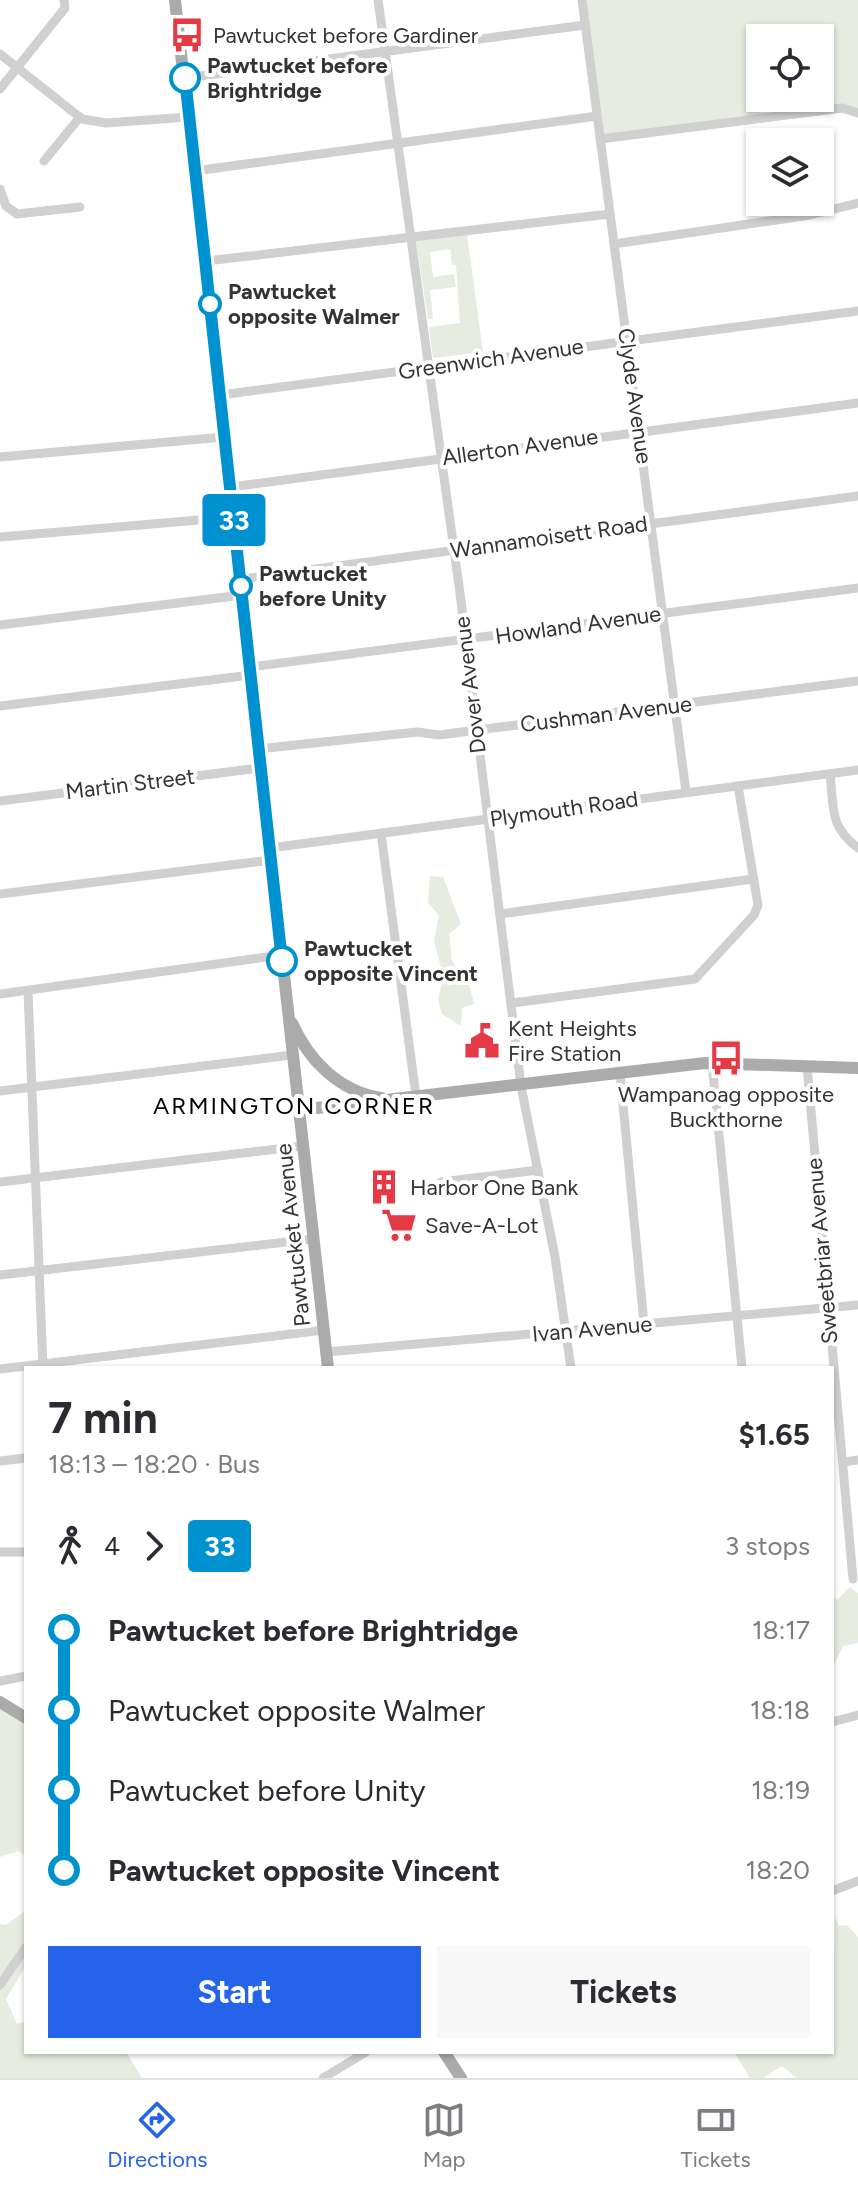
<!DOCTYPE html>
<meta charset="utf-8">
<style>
body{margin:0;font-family:Figtree,sans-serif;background:#f7f7f7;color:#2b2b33;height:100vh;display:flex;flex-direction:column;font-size:30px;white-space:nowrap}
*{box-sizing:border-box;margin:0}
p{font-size:26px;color:#7c7c81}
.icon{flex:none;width:44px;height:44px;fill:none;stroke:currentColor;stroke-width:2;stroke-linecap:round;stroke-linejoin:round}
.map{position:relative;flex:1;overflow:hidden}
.details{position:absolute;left:24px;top:1366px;width:810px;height:688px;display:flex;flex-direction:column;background:#fff;border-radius:0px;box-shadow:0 2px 6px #0004}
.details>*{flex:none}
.badge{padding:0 16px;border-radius:6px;font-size:28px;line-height:52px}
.buttons{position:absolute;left:746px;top:24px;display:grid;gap:16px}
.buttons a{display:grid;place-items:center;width:88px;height:88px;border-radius:0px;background:#fff;box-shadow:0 2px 6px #0004;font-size:40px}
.map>.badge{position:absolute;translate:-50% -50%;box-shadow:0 0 0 4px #fff}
.legs{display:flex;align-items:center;gap:12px;height:88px;padding:0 24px;font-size:26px}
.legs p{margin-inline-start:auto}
.summary{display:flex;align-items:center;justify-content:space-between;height:136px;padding:0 24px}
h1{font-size:44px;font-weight:700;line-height:60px}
.button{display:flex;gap:16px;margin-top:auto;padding:16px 24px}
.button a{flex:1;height:92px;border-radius:0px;background:#2563eb;color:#fff;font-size:32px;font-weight:700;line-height:92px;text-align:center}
.button a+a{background:#f7f7f7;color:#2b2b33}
ul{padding:0 24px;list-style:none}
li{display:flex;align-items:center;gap:28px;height:80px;font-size:30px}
li i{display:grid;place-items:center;width:12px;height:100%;margin:0 10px;background:currentColor}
li i::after{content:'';width:20px;height:20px;margin:-10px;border:6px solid;border-radius:50%;background:#fff}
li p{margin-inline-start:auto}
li:first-child i{background:linear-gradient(#0000 50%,currentColor 0)}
li:last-child i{background:linear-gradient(currentColor 50%,#0000 0)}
.menu{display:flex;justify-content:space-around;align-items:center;height:112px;border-top:2px solid #e1e1e2;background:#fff;font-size:22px;color:#7c7c81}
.menu a{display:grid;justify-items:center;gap:4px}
.menu .on{color:#2563eb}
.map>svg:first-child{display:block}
</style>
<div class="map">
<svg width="858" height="2078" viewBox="0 0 858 2078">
<rect width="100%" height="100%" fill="#fff"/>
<g fill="#e6ecdf" fill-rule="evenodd">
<path d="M582,0H858V113L844,105L605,139ZM760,38H820V98H760Z"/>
<polygon points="467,234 483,352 433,358 429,327 460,323 456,265 452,265 450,249 430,252 433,277 454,274 456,287 430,290 433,319 428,319 416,241"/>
<polygon points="430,876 443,877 461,924 449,934 452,960 460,975 467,976 474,1004 462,1008 461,1026 442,1014 438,1000 443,975 434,941 439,915 428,903"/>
<polygon points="850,1587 858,1593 858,1643 843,1646 832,1669 832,1594 837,1600"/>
<polygon points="0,1702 26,1718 26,1857 19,1851 0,1857"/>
<polygon points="26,1910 26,1965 6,1999 17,2024 26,2021 26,2052 126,2052 142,2078 0,2078 0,1924 6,1925"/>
<polygon points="835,1917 839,1926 847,1925 858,1937 858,2078 797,2078 782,2066 763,2078 750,2078 734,2052 832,2052"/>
</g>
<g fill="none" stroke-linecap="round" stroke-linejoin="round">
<g stroke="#d0d0d0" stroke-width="9">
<polyline points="378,0 460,593 521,1086 555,1257 571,1368"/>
<polyline points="582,0 686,792"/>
<polyline points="0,54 82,119 106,123 188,117"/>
<polyline points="185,78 585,25"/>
<polyline points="0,89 65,8 64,0"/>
<polyline points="600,139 842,108 858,113"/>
<polyline points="44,161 80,117"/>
<polyline points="195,171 597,116"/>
<polyline points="0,189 6,206 17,214 80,207"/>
<polyline points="614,244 810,215 858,203"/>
<polyline points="206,261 610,214"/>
<polyline points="220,395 858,311"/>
<polyline points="0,457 224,437"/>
<polyline points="231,487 858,403"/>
<polyline points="0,537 234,517"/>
<polyline points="241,579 858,496"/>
<polyline points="0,625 242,595"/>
<polyline points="250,667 858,588"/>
<polyline points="0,706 251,675"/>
<polyline points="258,749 417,732 439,735 858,681"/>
<path d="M830,774C834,808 829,826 858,848"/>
<polyline points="0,801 259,768"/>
<polyline points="381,833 416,1096"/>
<polyline points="270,848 858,770"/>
<polyline points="0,894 271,860"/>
<polyline points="500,914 753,879"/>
<polyline points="28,991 43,1368"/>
<polyline points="0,994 281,955"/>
<polyline points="512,1003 695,979 754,915 758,905 738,786"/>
<polyline points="712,1063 742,1368"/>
<polyline points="807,1066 853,1579"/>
<polyline points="620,1073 644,1324"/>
<polyline points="0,1091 292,1055"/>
<polyline points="0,1182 303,1146"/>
<polyline points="441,1182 538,1170"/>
<polyline points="0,1275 313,1239"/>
<polyline points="326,1352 858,1305"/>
<polyline points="0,1369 324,1330"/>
<polyline points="0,1461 26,1458"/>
<polyline points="844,1462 858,1460"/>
<polyline points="0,1552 26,1552"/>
<polyline points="0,1681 26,1676"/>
<polyline points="832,1722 858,1715"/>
<polyline points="832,1891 858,1881"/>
<polyline points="0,1985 26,1947"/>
<polyline points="323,2078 366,2052"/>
</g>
<g stroke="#ababab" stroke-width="12">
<polyline points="175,0 328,1368"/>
<path d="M292,1023C309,1061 339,1091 381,1098"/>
<polyline points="299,1110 705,1063 858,1068"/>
<polyline points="0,1702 26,1718"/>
<polyline points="444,2052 461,2078"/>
</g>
</g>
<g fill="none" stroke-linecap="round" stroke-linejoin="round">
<g stroke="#fff" stroke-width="18">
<polyline id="line-1" points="185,78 282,961"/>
</g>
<use href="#line-1" stroke="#0092d0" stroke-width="12"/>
</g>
<defs>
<g id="bus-bare" transform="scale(2.76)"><path d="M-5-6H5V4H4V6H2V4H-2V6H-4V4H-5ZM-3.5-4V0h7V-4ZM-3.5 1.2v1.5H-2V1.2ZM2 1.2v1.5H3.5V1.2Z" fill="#e63946" stroke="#fff" stroke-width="2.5" paint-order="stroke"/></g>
<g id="civic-bare" transform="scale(2.76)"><path d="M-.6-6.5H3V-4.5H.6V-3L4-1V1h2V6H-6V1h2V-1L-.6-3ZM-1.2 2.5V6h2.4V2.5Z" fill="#e63946" stroke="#fff" stroke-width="2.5" paint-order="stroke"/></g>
<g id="building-bare" transform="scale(2.76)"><path d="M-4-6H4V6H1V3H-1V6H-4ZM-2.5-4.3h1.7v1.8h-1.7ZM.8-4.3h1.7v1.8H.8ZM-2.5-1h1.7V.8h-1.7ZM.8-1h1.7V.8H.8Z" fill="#e63946" stroke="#fff" stroke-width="2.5" paint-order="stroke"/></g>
<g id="supermarket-bare" transform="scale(2.76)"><path d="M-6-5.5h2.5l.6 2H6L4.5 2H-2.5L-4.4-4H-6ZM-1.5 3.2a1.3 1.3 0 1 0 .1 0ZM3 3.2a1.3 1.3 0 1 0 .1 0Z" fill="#e63946" stroke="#fff" stroke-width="2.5" paint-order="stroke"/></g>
</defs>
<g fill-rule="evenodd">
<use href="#bus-bare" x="187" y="35"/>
<use href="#civic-bare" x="482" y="1041"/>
<use href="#bus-bare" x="726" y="1058"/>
<use href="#building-bare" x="384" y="1187"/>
<use href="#supermarket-bare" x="399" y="1225"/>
</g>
<g fill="#fff" stroke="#0092d0" stroke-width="4">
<circle cx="185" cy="78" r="14"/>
<circle cx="210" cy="304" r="10"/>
<circle cx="241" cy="586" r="10"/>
<circle cx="282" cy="961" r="14"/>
</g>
<g text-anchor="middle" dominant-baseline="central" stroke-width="8" stroke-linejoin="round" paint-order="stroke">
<g font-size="22" fill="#333" stroke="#fff" text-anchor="start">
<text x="213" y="35">Pawtucket before Gardiner</text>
<text x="508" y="1028">Kent Heights<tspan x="508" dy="25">Fire Station</tspan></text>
<text x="726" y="1094" text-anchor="middle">Wampanoag opposite<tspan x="726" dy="25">Buckthorne</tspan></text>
<text x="410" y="1187">Harbor One Bank</text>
<text x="425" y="1225">Save-A-Lot</text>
</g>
<g font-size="22" font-weight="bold" fill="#333" stroke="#fff" text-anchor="start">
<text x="207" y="65">Pawtucket before<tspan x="207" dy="25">Brightridge</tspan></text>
<text x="228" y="291">Pawtucket<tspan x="228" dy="25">opposite Walmer</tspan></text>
<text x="259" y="573">Pawtucket<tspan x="259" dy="25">before Unity</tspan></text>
<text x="304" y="948">Pawtucket<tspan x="304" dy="25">opposite Vincent</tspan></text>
</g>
<g font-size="22" fill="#333" stroke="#fff">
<text transform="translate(491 359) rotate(-8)">Greenwich Avenue</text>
<text transform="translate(635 396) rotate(82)">Clyde Avenue</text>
<text transform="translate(520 447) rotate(-8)">Allerton Avenue</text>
<text transform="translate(549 537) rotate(-8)">Wannamoisett Road</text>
<text transform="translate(578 625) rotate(-8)">Howland Avenue</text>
<text transform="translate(470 685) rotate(-97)">Dover Avenue</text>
<text transform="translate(606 714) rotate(-7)">Cushman Avenue</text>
<text transform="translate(130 784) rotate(-7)">Martin Street</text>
<text transform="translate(564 809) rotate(-8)">Plymouth Road</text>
<text transform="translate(293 1235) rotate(-96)">Pawtucket Avenue</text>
<text transform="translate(822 1251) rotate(-95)">Sweetbriar Avenue</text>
<text transform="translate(592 1329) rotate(-5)">Ivan Avenue</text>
</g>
<g font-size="24" letter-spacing="2" fill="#000" stroke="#fff">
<text x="294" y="1105">ARMINGTON CORNER</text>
</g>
</g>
</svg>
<div class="buttons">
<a><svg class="icon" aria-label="locate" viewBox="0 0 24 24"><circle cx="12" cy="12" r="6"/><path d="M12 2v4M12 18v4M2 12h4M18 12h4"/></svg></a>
<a><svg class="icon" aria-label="layers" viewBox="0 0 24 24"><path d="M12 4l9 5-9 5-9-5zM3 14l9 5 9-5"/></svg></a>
</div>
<b class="badge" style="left:234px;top:520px;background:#0092d0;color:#fff">33</b>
<section class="details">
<div class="summary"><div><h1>7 min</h1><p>18:13 – 18:20 · Bus</p></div><b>$1.65</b></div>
<div class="legs"><svg class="icon" aria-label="walk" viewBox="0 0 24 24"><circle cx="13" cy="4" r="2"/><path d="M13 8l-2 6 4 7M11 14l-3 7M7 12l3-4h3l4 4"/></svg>4<svg class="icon" aria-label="forward" viewBox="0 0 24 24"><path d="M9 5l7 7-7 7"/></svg><b class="badge" style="background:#0092d0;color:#fff">33</b><p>3 stops</p></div>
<ul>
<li><i style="color:#0092d0"></i><b>Pawtucket before Brightridge</b><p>18:17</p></li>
<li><i style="color:#0092d0"></i><span>Pawtucket opposite Walmer</span><p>18:18</p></li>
<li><i style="color:#0092d0"></i><span>Pawtucket before Unity</span><p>18:19</p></li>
<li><i style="color:#0092d0"></i><b>Pawtucket opposite Vincent</b><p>18:20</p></li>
</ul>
<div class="button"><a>Start</a><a>Tickets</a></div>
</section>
</div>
<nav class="menu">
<a class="on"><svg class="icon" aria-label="directions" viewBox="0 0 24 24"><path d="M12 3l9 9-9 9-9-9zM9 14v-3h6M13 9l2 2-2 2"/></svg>Directions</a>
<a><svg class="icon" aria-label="map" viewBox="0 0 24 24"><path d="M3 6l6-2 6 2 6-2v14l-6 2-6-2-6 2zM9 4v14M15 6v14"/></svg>Map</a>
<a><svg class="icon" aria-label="tickets" viewBox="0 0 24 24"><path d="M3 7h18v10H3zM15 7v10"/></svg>Tickets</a>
</nav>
